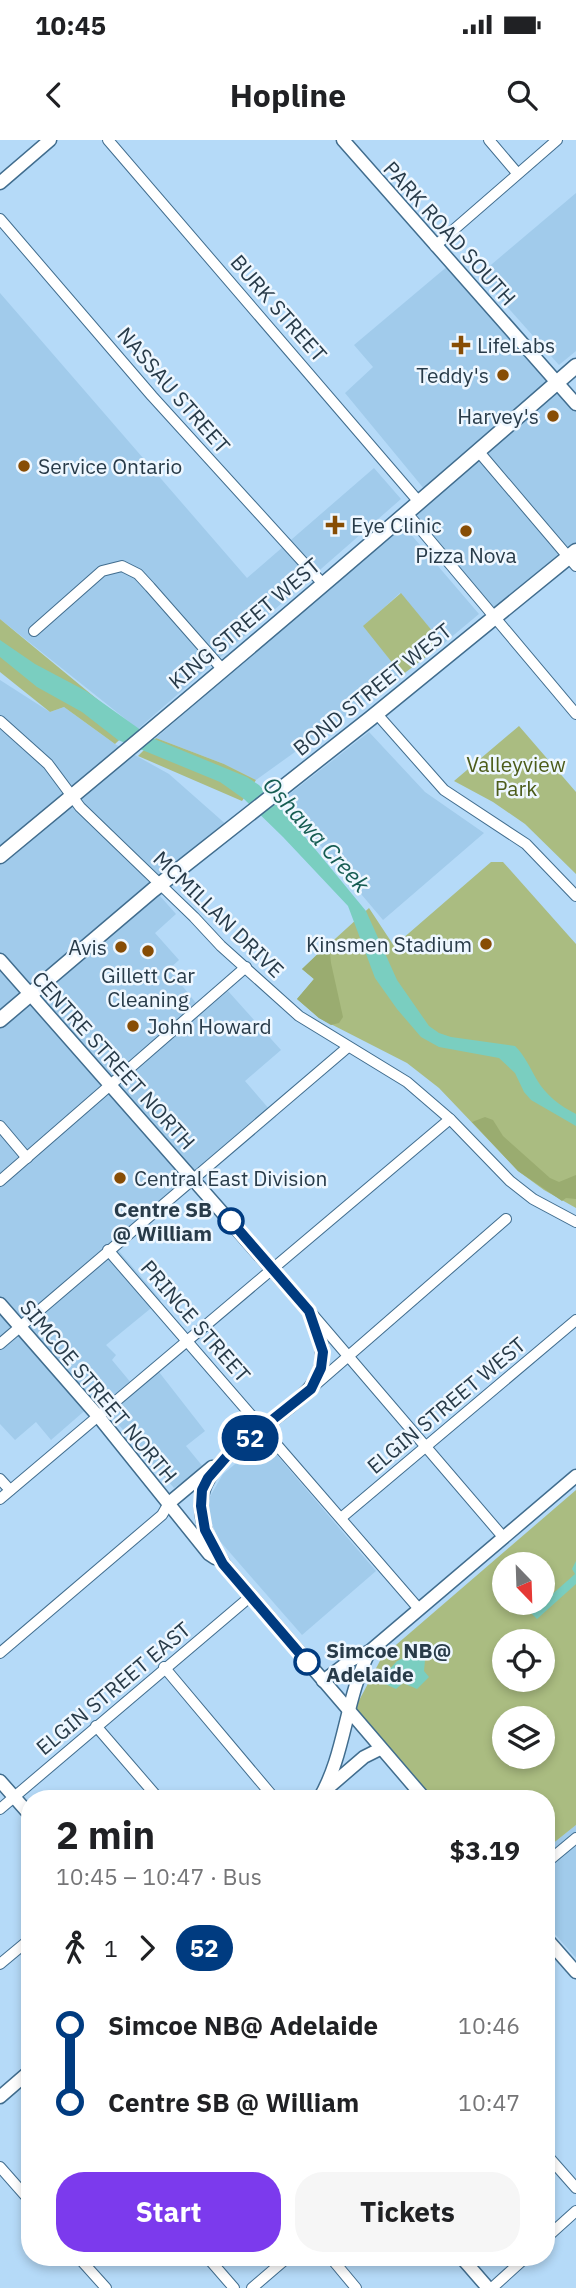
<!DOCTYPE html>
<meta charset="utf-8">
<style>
body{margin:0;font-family:"IBM Plex Sans",sans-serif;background:#f6f6f6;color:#202124;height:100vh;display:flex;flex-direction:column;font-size:26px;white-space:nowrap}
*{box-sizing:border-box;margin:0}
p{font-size:23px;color:#757577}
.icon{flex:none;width:38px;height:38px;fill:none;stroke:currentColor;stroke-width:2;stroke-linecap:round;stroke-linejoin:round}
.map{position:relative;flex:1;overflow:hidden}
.side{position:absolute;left:21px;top:1650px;width:534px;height:476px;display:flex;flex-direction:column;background:#fff;border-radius:28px;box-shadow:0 4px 10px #0003}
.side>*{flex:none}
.badge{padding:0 14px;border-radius:23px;font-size:24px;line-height:46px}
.needle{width:46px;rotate:157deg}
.controls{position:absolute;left:492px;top:1412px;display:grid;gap:14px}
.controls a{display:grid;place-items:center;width:63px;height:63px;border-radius:50%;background:#fff;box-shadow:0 4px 10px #0003;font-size:35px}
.map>.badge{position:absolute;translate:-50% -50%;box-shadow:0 0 0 4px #fff}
.legs{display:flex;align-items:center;gap:10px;height:77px;padding:0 35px;font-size:23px}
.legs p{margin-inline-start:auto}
.overview{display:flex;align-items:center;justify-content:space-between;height:119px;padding:0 35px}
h1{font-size:38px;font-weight:700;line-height:52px}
.cta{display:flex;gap:14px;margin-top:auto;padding:14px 35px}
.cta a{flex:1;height:80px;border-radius:28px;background:#7c3aed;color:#fff;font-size:28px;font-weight:700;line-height:80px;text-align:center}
.cta a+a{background:#f6f6f6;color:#202124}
ul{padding:0 35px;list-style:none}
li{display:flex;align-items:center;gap:24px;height:77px;font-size:26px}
li i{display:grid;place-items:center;width:10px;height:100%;margin:0 9px;background:currentColor}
li i::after{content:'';width:18px;height:18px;margin:-9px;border:5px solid;border-radius:50%;background:#fff}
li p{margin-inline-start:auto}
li:first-child i{background:linear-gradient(#0000 50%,currentColor 0)}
li:last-child i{background:linear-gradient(currentColor 50%,#0000 0)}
.status{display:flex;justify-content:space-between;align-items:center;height:49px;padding:0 35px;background:#fff;direction:ltr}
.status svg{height:19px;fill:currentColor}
header{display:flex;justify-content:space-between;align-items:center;height:91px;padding:0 35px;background:#fff;font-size:32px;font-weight:700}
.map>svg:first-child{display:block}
</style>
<div class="status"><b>10:45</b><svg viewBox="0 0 49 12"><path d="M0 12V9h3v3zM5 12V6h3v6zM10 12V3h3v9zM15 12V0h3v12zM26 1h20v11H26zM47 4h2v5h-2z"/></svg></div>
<header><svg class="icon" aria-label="back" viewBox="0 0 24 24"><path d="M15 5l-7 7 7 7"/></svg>Hopline<svg class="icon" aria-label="search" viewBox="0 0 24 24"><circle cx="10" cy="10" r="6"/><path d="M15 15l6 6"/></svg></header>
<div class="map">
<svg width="576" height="2148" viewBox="0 0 576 2148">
<rect width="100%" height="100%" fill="#b5daf8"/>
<g fill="#a1cbeb">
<polygon points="576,53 576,211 559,225 479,135"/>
<polygon points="449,125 576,271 576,404 490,476 402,371 425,350 345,253 373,227 354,205"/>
<polygon points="0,153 247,438 374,328 401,359 138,589 0,479"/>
<polygon points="402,384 479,474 443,504 400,453 364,486 402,535 256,640 224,624 156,598"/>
<polygon points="0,540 50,572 64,567 115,604 169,634 237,694 160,756 176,774 155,793 179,820 169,829 203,872 228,851 281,910 245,941 276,977 118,1110 161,1160 106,1205 116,1215 112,1220 137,1250 159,1232 205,1291 186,1306 204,1328 174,1348 97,1260 51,1300 36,1282 15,1300 0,1284"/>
<polygon points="369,592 425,652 484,693 383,780 282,660"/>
<polygon points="264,1300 376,1431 302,1495 218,1399 205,1365 223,1334"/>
<polygon points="576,1685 576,1818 546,1784 546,1709"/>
</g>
<g fill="#aabc81" fill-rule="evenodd">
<polygon points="401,453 443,504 402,535 363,486"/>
<polygon points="0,479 132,588 115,604 64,567 50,572 0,532"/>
<polygon points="519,586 576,652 576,734 525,684 493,662 454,641"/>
<polygon points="156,598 224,624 256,640 242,661 138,616"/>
<polygon points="491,722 503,722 576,804 576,1068 544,1050 518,1031 439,948 407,923 319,878 297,859 314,839 302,829 369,768 394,806"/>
<path d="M576,1350V1685L546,1709V1659H434L354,1570L382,1517ZM504,1424H542V1463H504ZM504,1502H542V1540H504ZM504,1578H542V1617H504Z"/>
</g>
<g fill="#9aac70">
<polygon points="329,803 331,823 343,877 339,883 331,885 319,878 297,859 314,839 302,829"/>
<polygon points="485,977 493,980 503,996 550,1038 559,1042 576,1035 576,1059 566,1058 562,1061 518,1031 472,982"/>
</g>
<g fill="#7acec0">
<path d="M0,500L35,524L86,551L152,598L247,637L259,645L292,681L366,771L397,840L429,886L439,893L451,897L515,906C525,916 530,928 537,940C546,955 560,966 576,974V986L531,960L524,952L515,933L499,918L439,907L421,897L397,869L375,838L348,766L283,697L244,659L220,642L118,600L82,572L37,547L0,517Z"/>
<polygon points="576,1421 576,1444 537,1479 531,1473 575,1434 572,1429"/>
<polygon points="411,1515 420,1515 425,1520 424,1531 429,1537 417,1549 403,1543 396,1549 379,1541 397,1521"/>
</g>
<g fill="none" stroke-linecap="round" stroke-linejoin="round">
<g stroke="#416d8e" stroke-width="12">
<g id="minor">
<polyline points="108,0 419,362"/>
<polyline points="489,0 517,33"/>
<polyline points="0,79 152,256 323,444"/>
<polyline points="435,106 557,0"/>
<polyline points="479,312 576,426"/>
<polyline points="407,373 576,574"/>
<polyline points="34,491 102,431 122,426 138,434 150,447 223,530"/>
<polyline points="376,573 444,650 526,704 576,756"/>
<polyline points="0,581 48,624 80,667 194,777 221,806 299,876 407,942 450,979 510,1041 533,1059 576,1082"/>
<polyline points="0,986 27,1018"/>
<polyline points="0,1041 246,827"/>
<polyline points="108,1110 419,1469"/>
<polyline points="313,1175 504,1398"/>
<polyline points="0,1204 348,907"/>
<polyline points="314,1246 506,1079"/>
<polyline points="0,1339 10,1350"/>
<polyline points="0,1359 450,979"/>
<polyline points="341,1378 576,1180"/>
<polyline points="0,1513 162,1375 169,1363"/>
<polyline points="164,1527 275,1659"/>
<polyline points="96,1586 159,1659"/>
<polyline points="0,1669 251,1456"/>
<polyline points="546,1723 576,1698"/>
<polyline points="0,1824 30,1799"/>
<polyline points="546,2014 576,2048"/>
<polyline points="0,2027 30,2061"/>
<polyline points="546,2098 576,2071"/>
<polyline points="79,2118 106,2148"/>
<polyline points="208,2118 234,2148"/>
<polyline points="331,2118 356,2148"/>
<polyline points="252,2148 287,2118"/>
<polyline points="492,2148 525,2118"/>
</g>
</g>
<g stroke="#416d8e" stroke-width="15">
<g id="tertiary">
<polyline points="0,43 50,0"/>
<polyline points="0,1641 30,1675"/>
<polyline points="462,2118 488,2148"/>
</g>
</g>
<g stroke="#416d8e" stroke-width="15">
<g id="secondary">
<polyline points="343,0 576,264"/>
<path d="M0,820L309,1171C317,1189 326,1208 321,1227C316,1246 302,1256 288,1268C228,1317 165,1342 226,1427L425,1659"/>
<polyline points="0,1164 98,1276 209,1414 215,1418"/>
<polyline points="169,1363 212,1327"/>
<polyline points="323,1541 351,1520 370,1511"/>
<polyline points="328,1648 364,1617 380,1609"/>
<path d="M319,1659C346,1614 345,1557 370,1511L576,1336"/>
<polyline points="546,1798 576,1832"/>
<polyline points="0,1957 30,1931"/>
</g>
</g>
<g stroke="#416d8e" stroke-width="17">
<g id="primary">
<path d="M0,716C194,556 386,392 576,226"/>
<polyline points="0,880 153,750 371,578 576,411"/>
</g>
</g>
<use href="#minor" stroke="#fff" stroke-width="10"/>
<use href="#tertiary" stroke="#fff" stroke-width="12"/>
<use href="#secondary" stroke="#fff" stroke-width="12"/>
<use href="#primary" stroke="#fff" stroke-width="14"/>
</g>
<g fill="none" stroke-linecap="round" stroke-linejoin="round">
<g stroke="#fff" stroke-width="16">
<polyline id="line-1" points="231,1081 309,1171 323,1212 321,1228 311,1249 228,1315 208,1338 202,1350 201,1366 205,1390 223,1424 307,1522"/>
</g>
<use href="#line-1" stroke="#003b80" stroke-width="10"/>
</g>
<g fill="#874d05" stroke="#eef7ff" stroke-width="2.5">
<path d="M457.5 194.5h7v7h7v7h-7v7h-7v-7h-7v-7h7z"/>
<circle cx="503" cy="235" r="7"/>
<circle cx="553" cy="276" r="7"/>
<circle cx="24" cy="326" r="7"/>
<path d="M331.5 374.5h7v7h7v7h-7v7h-7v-7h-7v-7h7z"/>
<circle cx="466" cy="391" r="7"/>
<circle cx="486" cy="804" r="7"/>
<circle cx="121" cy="807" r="7"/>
<circle cx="148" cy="811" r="7"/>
<circle cx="133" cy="886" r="7"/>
<circle cx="120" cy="1038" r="7"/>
</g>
<g fill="#fff" stroke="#003b80" stroke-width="3.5">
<circle cx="231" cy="1081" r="12"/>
<circle cx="307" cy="1522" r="12"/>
</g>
<g text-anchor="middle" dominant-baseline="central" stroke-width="5" stroke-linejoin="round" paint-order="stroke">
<g font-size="21" fill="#283b49" stroke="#eef7ff">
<text transform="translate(450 93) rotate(48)">PARK ROAD SOUTH</text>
<text transform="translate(279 168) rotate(49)">BURK STREET</text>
<text transform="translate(174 250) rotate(49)">NASSAU STREET</text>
<text transform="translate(244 483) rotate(-40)">KING STREET WEST</text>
<text transform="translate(372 549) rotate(-39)">BOND STREET WEST</text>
<text transform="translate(219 774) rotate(44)">MCMILLAN DRIVE</text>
<text transform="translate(114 920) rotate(48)">CENTRE STREET NORTH</text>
<text transform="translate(196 1181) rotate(49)">PRINCE STREET</text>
<text transform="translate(99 1251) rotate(50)">SIMCOE STREET NORTH</text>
<text transform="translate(446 1265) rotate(-40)">ELGIN STREET WEST</text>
<text transform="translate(113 1548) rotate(-40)">ELGIN STREET EAST</text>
</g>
<g font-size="21" fill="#283b49" stroke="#eef7ff" text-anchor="start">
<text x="477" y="205">LifeLabs</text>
<text x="489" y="235" text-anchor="end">Teddy's</text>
<text x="539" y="276" text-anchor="end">Harvey's</text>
<text x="38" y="326">Service Ontario</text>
<text x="351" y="385">Eye Clinic</text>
<text x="466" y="415" text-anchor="middle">Pizza Nova</text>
<text x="472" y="804" text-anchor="end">Kinsmen Stadium</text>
<text x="107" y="807" text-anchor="end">Avis</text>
<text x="148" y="835" text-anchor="middle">Gillett Car<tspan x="148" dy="24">Cleaning</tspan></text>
<text x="147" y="886">John Howard</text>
<text x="134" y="1038">Central East Division</text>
</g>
<g font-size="21" fill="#4c5c1a" stroke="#eef7ff">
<text x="516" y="624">Valleyview<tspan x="516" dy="24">Park</tspan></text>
</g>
<g font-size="21" font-weight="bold" fill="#283b49" stroke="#eef7ff" text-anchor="end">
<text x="212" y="1069">Centre SB<tspan x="212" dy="24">@ William</tspan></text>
<text x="326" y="1510" text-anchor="start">Simcoe NB@<tspan x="326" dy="24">Adelaide</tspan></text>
</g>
<g font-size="23" font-style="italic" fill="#155c52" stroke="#eef7ff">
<text transform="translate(317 694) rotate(48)">Oshawa Creek</text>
</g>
</g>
</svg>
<div class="controls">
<a><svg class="needle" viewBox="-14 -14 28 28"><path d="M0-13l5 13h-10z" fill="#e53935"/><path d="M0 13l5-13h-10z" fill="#757577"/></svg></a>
<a><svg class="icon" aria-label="locate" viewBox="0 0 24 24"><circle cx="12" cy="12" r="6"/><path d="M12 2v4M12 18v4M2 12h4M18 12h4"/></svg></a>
<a><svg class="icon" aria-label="layers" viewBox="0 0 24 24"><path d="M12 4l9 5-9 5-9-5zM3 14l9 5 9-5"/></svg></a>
</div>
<b class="badge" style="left:250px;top:1298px;background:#003b80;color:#fff">52</b>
<section class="side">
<div class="overview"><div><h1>2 min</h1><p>10:45 – 10:47 · Bus</p></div><b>$3.19</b></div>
<div class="legs"><svg class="icon" aria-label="walk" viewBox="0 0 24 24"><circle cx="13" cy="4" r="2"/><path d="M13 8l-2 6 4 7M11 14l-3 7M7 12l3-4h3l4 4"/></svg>1<svg class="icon" aria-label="forward" viewBox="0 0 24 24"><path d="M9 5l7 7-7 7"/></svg><b class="badge" style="background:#003b80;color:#fff">52</b></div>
<ul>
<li><i style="color:#003b80"></i><b>Simcoe NB@ Adelaide</b><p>10:46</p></li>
<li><i style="color:#003b80"></i><b>Centre SB @ William</b><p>10:47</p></li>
</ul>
<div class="cta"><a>Start</a><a>Tickets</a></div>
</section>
</div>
